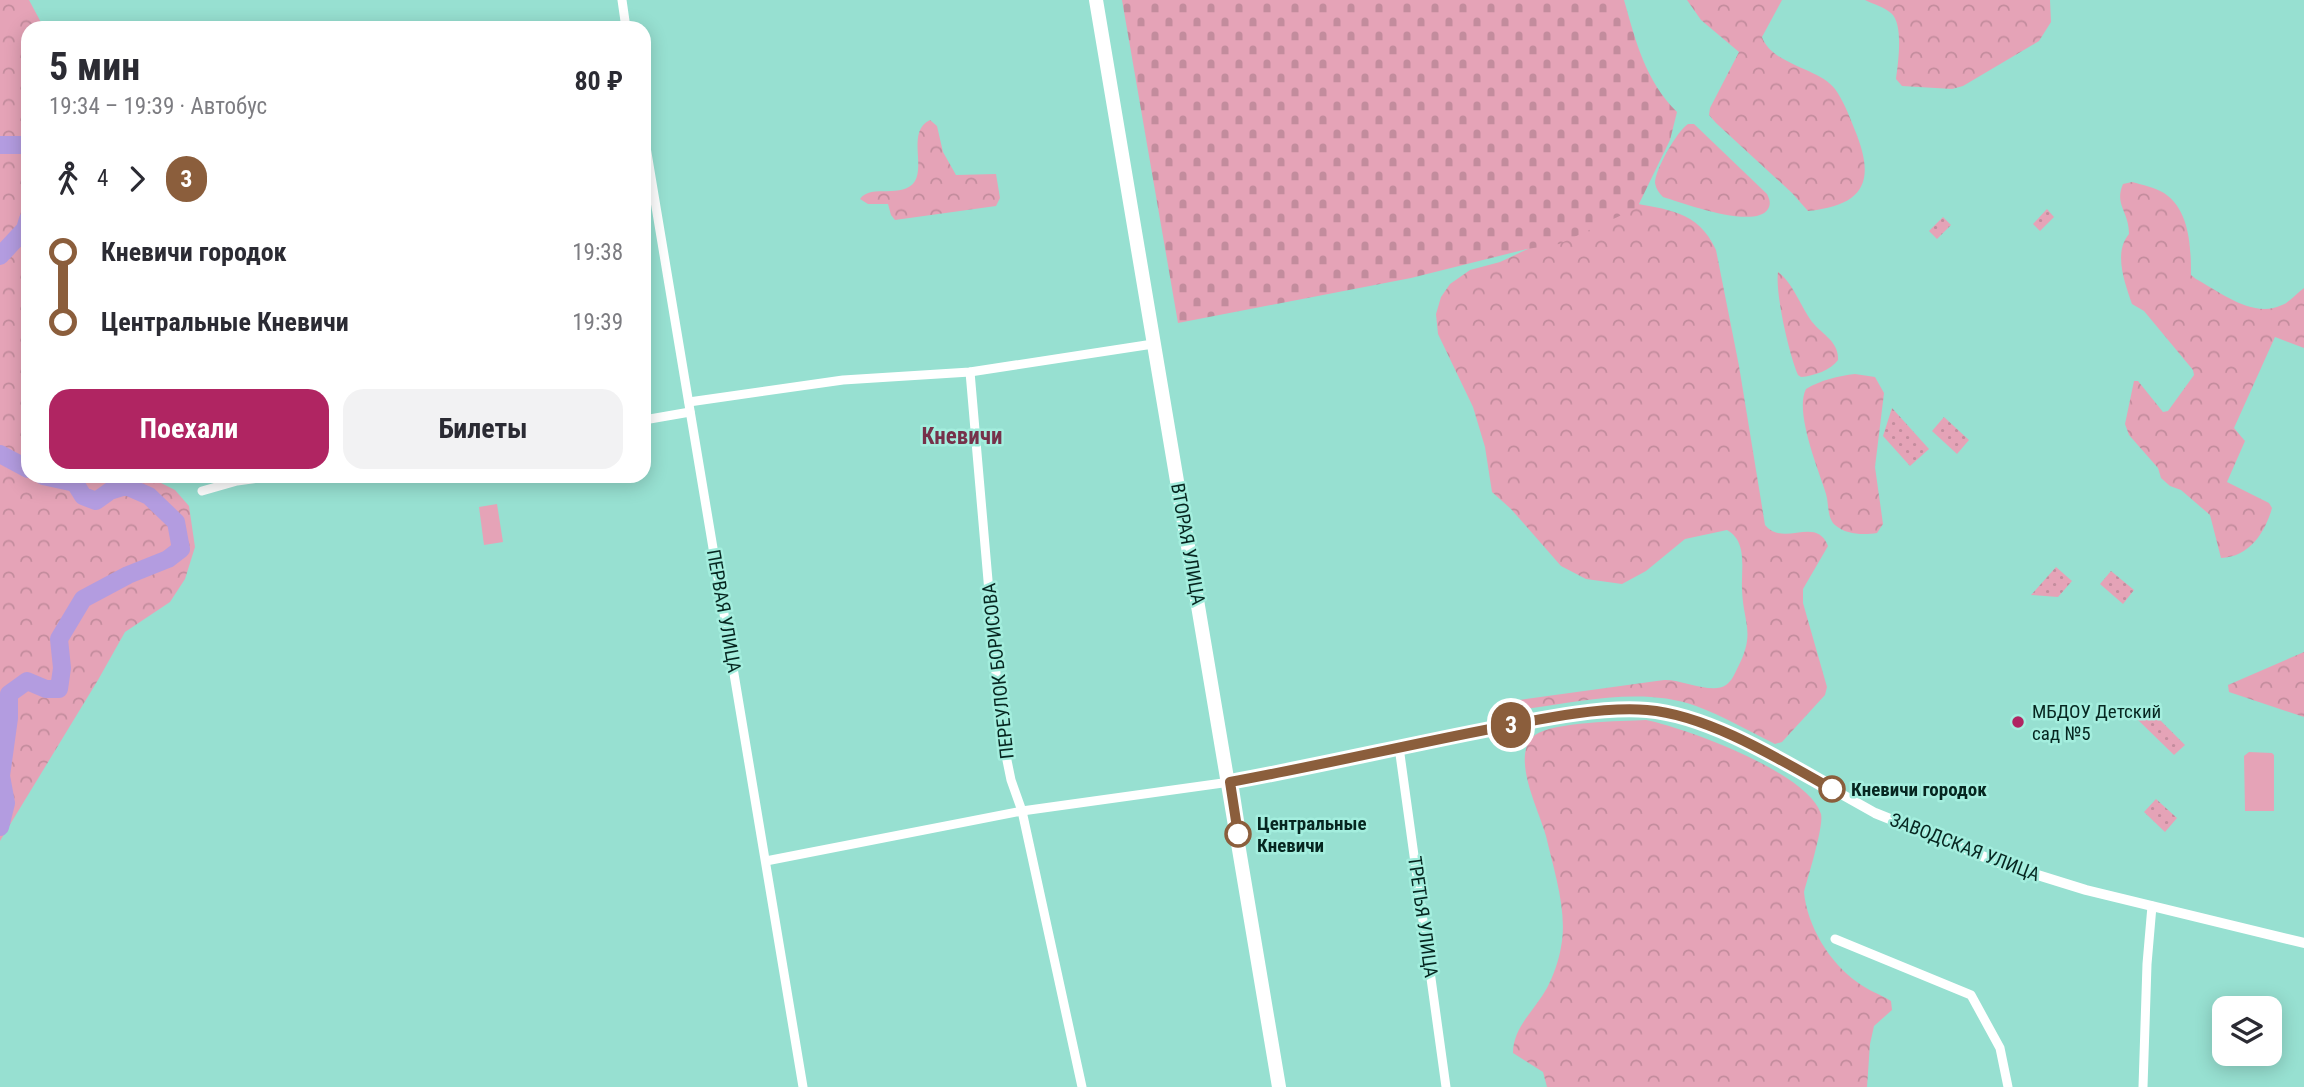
<!DOCTYPE html>
<html lang="ru">
<meta charset="utf-8">
<style>
body{margin:0;font-family:"Roboto Condensed",sans-serif;background:#f2f2f3;color:#2b2b33;height:100vh;display:flex;flex-direction:column;font-size:26px;white-space:nowrap}
*{box-sizing:border-box;margin:0}
p{font-size:23px;color:#7c7c81}
.icon{flex:none;width:38px;height:38px;fill:none;stroke:currentColor;stroke-width:2;stroke-linecap:round;stroke-linejoin:round}
.map{position:relative;flex:1;overflow:hidden}
.side{position:absolute;left:21px;top:21px;width:630px;height:462px;display:flex;flex-direction:column;background:#fff;border-radius:21px;box-shadow:0 4px 18px #0003}
.side>*{flex:none}
.badge{padding:0 14px;border-radius:23px;font-size:24px;line-height:46px}
.tools{position:absolute;left:2212px;top:996px;display:grid;gap:14px}
.tools a{display:grid;place-items:center;width:70px;height:70px;border-radius:14px;background:#fff;box-shadow:0 4px 18px #0003;font-size:35px}
.map>.badge{position:absolute;translate:-50% -50%;box-shadow:0 0 0 4px #fff}
.legs{display:flex;align-items:center;gap:10px;height:77px;padding:0 28px;font-size:23px}
.legs p{margin-inline-start:auto}
.headline{display:flex;align-items:center;justify-content:space-between;height:119px;padding:0 28px}
h1{font-size:38px;font-weight:700;line-height:52px}
.button{display:flex;gap:14px;margin-top:auto;padding:14px 28px}
.button a{flex:1;height:80px;border-radius:21px;background:#b02562;color:#fff;font-size:28px;font-weight:700;line-height:80px;text-align:center}
.button a+a{background:#f2f2f3;color:#2b2b33}
ul{padding:0 28px;list-style:none}
li{display:flex;align-items:center;gap:24px;height:70px;font-size:26px}
li i{display:grid;place-items:center;width:10px;height:100%;margin:0 9px;background:currentColor}
li i::after{content:'';width:18px;height:18px;margin:-9px;border:5px solid;border-radius:50%;background:#fff}
li p{margin-inline-start:auto}
li:first-child i{background:linear-gradient(#0000 50%,currentColor 0)}
li:last-child i{background:linear-gradient(currentColor 50%,#0000 0)}
.map>svg:first-child{display:block}
</style>
<div class="map">
<svg width="2304" height="1087" viewBox="0 0 2304 1087">
<defs>
<pattern id="forest-crowns" width="20" height="18" patternUnits="userSpaceOnUse" patternTransform="scale(1.75)"><rect width="20" height="18" fill="#e5a3b7"/><path d="M2 6a3 3 0 1 1 6 0M12 15a3 3 0 1 1 6 0" fill="none" stroke="#c38c9d"/></pattern>
<pattern id="cemetery-stones" width="16" height="16" patternUnits="userSpaceOnUse" patternTransform="scale(1.75)"><rect width="16" height="16" fill="#e5a3b7"/><path d="M2 7V4a2 2 0 0 1 4 0v3zM10 15v-3a2 2 0 0 1 4 0v3z" fill="#c38c9d"/></pattern>
<pattern id="park-dots" width="8" height="8" patternUnits="userSpaceOnUse" patternTransform="scale(1.75)"><rect width="8" height="8" fill="#e5a3b7"/><path d="M2 2h.1M6 6h.1" fill="none" stroke="#c38c9d" stroke-width="1.8" stroke-linecap="round"/></pattern>
</defs>
<rect width="100%" height="100%" fill="#97e0d1"/>
<g fill="url(#forest-crowns)">
<polygon points="0,0 29,0 44,28 28,28 28,476 147,476 175,490 189,506 195,547 185,579 170,602 125,632 98,680 0,841"/>
<path d="M1687,0H1782L1762,37C1772,65 1819,68 1835,89C1843,100 1849,115 1854,128C1876,180 1866,205 1808,211L1792,193L1716,123L1709,115L1710,108L1739,52L1701,20Z"/>
<path d="M1865,0H2050L2051,22L2039,41L1963,86L1952,89L1902,86L1896,79C1898,63 1904,24 1891,13C1884,7 1873,4 1865,0Z"/>
<path d="M930,120L937,126L943,152L956,175L996,174L1000,198L996,206L895,220L891,215L888,204H868L860,199C871,183 903,200 915,181C925,164 907,131 930,120Z"/>
<path d="M1688,124H1694L1767,194C1770,200 1771,204 1768,209C1755,230 1683,203 1663,197C1659,193 1656,189 1655,183C1655,170 1677,131 1688,124Z"/>
<path d="M2132,182C2143,185 2154,187 2164,193C2190,210 2191,248 2191,275L2196,279C2220,292 2253,319 2282,305C2290,302 2297,293 2304,288V348L2275,337L2234,428L2245,441L2227,482L2269,503L2272,508C2265,533 2249,557 2221,558L2210,515L2181,490L2170,486L2161,478L2158,468L2129,435L2125,424L2134,381H2138L2163,412L2168,411L2194,375L2193,370L2144,311L2132,304C2125,283 2113,253 2129,234C2129,211 2114,205 2123,184Z"/>
<path d="M1628,202C1667,210 1698,210 1716,250L1739,366L1765,525C1784,548 1816,515 1828,546L1803,589V603L1827,687L1825,695L1782,742L1775,744C1749,731 1723,716 1696,706C1640,686 1576,703 1518,710L1513,708L1512,703L1519,700L1664,680C1682,679 1712,695 1726,685C1732,681 1735,673 1738,667C1756,632 1743,623 1742,589C1741,568 1748,542 1727,530L1685,539L1646,571L1622,584L1586,579L1561,566L1511,509L1492,492L1485,447L1473,407L1438,334L1436,314L1441,297L1450,284L1470,270L1500,262Z"/>
<path d="M1778,272C1792,282 1800,304 1810,319C1820,334 1839,340 1838,360C1831,370 1814,376 1801,377L1798,375C1789,354 1775,293 1778,272Z"/>
<path d="M1855,374L1875,377L1884,393L1875,467L1883,524L1877,533C1864,535 1846,535 1835,525C1827,518 1829,504 1826,494C1819,471 1794,412 1806,389C1821,380 1838,376 1855,374Z"/>
<polygon points="2304,652 2304,717 2229,692 2228,685"/>
<path d="M1646,720C1686,728 1809,773 1821,814C1824,826 1808,877 1804,892C1807,926 1830,963 1857,982C1867,990 1880,994 1891,1001L1892,1010L1874,1026L1870,1044L1867,1087H1547L1543,1072L1513,1053C1513,1027 1535,1010 1547,988C1553,977 1559,960 1561,947C1568,912 1554,871 1546,836C1540,812 1509,755 1535,735C1553,722 1622,721 1646,720Z"/>
</g>
<path fill="url(#cemetery-stones)" d="M1122,0H1624C1636,42 1645,80 1677,112L1670,140L1637,208L1559,244L1527,249L1411,278L1178,323Z"/>
<g fill="url(#park-dots)">
<polygon points="2047,209 2054,217 2040,231 2033,224"/>
<polygon points="1943,217 1951,225 1937,239 1929,231"/>
<polygon points="1892,408 1929,449 1910,466 1883,436"/>
<polygon points="1944,417 1969,440 1957,454 1932,431"/>
<polygon points="2056,567 2072,581 2058,597 2031,595"/>
<polygon points="2111,571 2134,590 2123,604 2100,584"/>
<polygon points="2148,708 2185,745 2174,755 2137,719"/>
<polygon points="2156,799 2177,818 2165,832 2144,812"/>
</g>
<g fill="#e5a3b7">
<polygon points="497,504 503,542 484,545 479,507"/>
<polygon points="2249,752 2272,753 2274,755 2274,811 2245,811 2244,756"/>
</g>
<g fill="none" stroke-linecap="round" stroke-linejoin="round">
<g stroke="#b39ce0" stroke-width="18">
<polyline points="0,145 28,145"/>
<polyline points="0,256 25,229 28,219"/>
<polyline points="0,454 28,469"/>
<polyline points="0,827 6,803 1,776 9,718 9,694 27,681 46,689 59,689 62,668 59,639 83,599 128,575 168,559 181,549 176,522 149,496 126,486 110,491 96,501 83,496 75,483 43,476"/>
</g>
<g stroke="#fff" stroke-width="9">
<polyline points="622,0 626,28"/>
<polyline points="644,135 803,1087"/>
<polyline points="970,372 1001,731 1011,780 1022,811 1082,1087"/>
<polyline points="689,402 843,380 970,372 1153,344"/>
<polyline points="644,420 690,412"/>
<polyline points="202,491 237,481 275,476"/>
<polyline points="1399,747 1446,1087"/>
<polyline points="766,861 1022,811 1230,782"/>
<polyline points="1835,939 1971,995 2000,1048 2008,1087"/>
<polyline points="2143,1087 2147,964 2152,906"/>
</g>
<polyline stroke="#fff" stroke-width="10" points="1230,782 1530,722 1600,712 1647,710 1695,720 1721,732 1786,763 1875,813 2002,864 2086,890 2304,943"/>
<polyline stroke="#fff" stroke-width="14" points="1096,0 1279,1087"/>
</g>
<g fill="none" stroke-linecap="round" stroke-linejoin="round">
<g stroke="#fff" stroke-width="16">
<path id="line-1" d="M1238,834L1230,782C1317,766 1403,746 1490,729C1536,720 1600,706 1647,710C1708,715 1779,759 1832,789"/>
</g>
<use href="#line-1" stroke="#8b5e3c" stroke-width="10"/>
</g>
<circle fill="#b02562" stroke="#a4eede" stroke-width="2.5" cx="2018" cy="722" r="7"/>
<g fill="#fff" stroke="#8b5e3c" stroke-width="3.5">
<circle cx="1832" cy="789" r="12"/>
<circle cx="1238" cy="834" r="12"/>
</g>
<g text-anchor="middle" dominant-baseline="central" stroke-width="5" stroke-linejoin="round" paint-order="stroke">
<g font-size="19" fill="#062620" stroke="#a4eede">
<text transform="translate(1188 544) rotate(80)">ВТОРАЯ УЛИЦА</text>
<text transform="translate(724 611) rotate(80)">ПЕРВАЯ УЛИЦА</text>
<text transform="translate(998 671) rotate(-96)">ПЕРЕУЛОК БОРИСОВА</text>
<text transform="translate(1965 847) rotate(21)">ЗАВОДСКАЯ УЛИЦА</text>
<text transform="translate(1423 917) rotate(82)">ТРЕТЬЯ УЛИЦА</text>
</g>
<g font-size="19" fill="#062620" stroke="#a4eede" text-anchor="start">
<text x="2032" y="711">МБДОУ Детский<tspan x="2032" dy="22">сад №5</tspan></text>
</g>
<g font-size="19" font-weight="bold" fill="#062620" stroke="#a4eede" text-anchor="start">
<text x="1851" y="789">Кневичи городок</text>
<text x="1257" y="823">Центральные<tspan x="1257" dy="22">Кневичи</tspan></text>
</g>
<g font-size="23" font-weight="bold" fill="#76314a" stroke="#a4eede">
<text x="962" y="436">Кневичи</text>
</g>
</g>
</svg>
<div class="tools">
<a><svg class="icon" aria-label="layers" viewBox="0 0 24 24"><path d="M12 4l9 5-9 5-9-5zM3 14l9 5 9-5"/></svg></a>
</div>
<b class="badge" style="left:1511px;top:725px;background:#8b5e3c;color:#fff">3</b>
<section class="side">
<div class="headline"><div><h1>5 мин</h1><p>19:34 – 19:39 · Автобус</p></div><b>80 ₽</b></div>
<div class="legs"><svg class="icon" aria-label="walk" viewBox="0 0 24 24"><circle cx="13" cy="4" r="2"/><path d="M13 8l-2 6 4 7M11 14l-3 7M7 12l3-4h3l4 4"/></svg>4<svg class="icon" aria-label="forward" viewBox="0 0 24 24"><path d="M9 5l7 7-7 7"/></svg><b class="badge" style="background:#8b5e3c;color:#fff">3</b></div>
<ul>
<li><i style="color:#8b5e3c"></i><b>Кневичи городок</b><p>19:38</p></li>
<li><i style="color:#8b5e3c"></i><b>Центральные Кневичи</b><p>19:39</p></li>
</ul>
<div class="button"><a>Поехали</a><a>Билеты</a></div>
</section>
</div>
